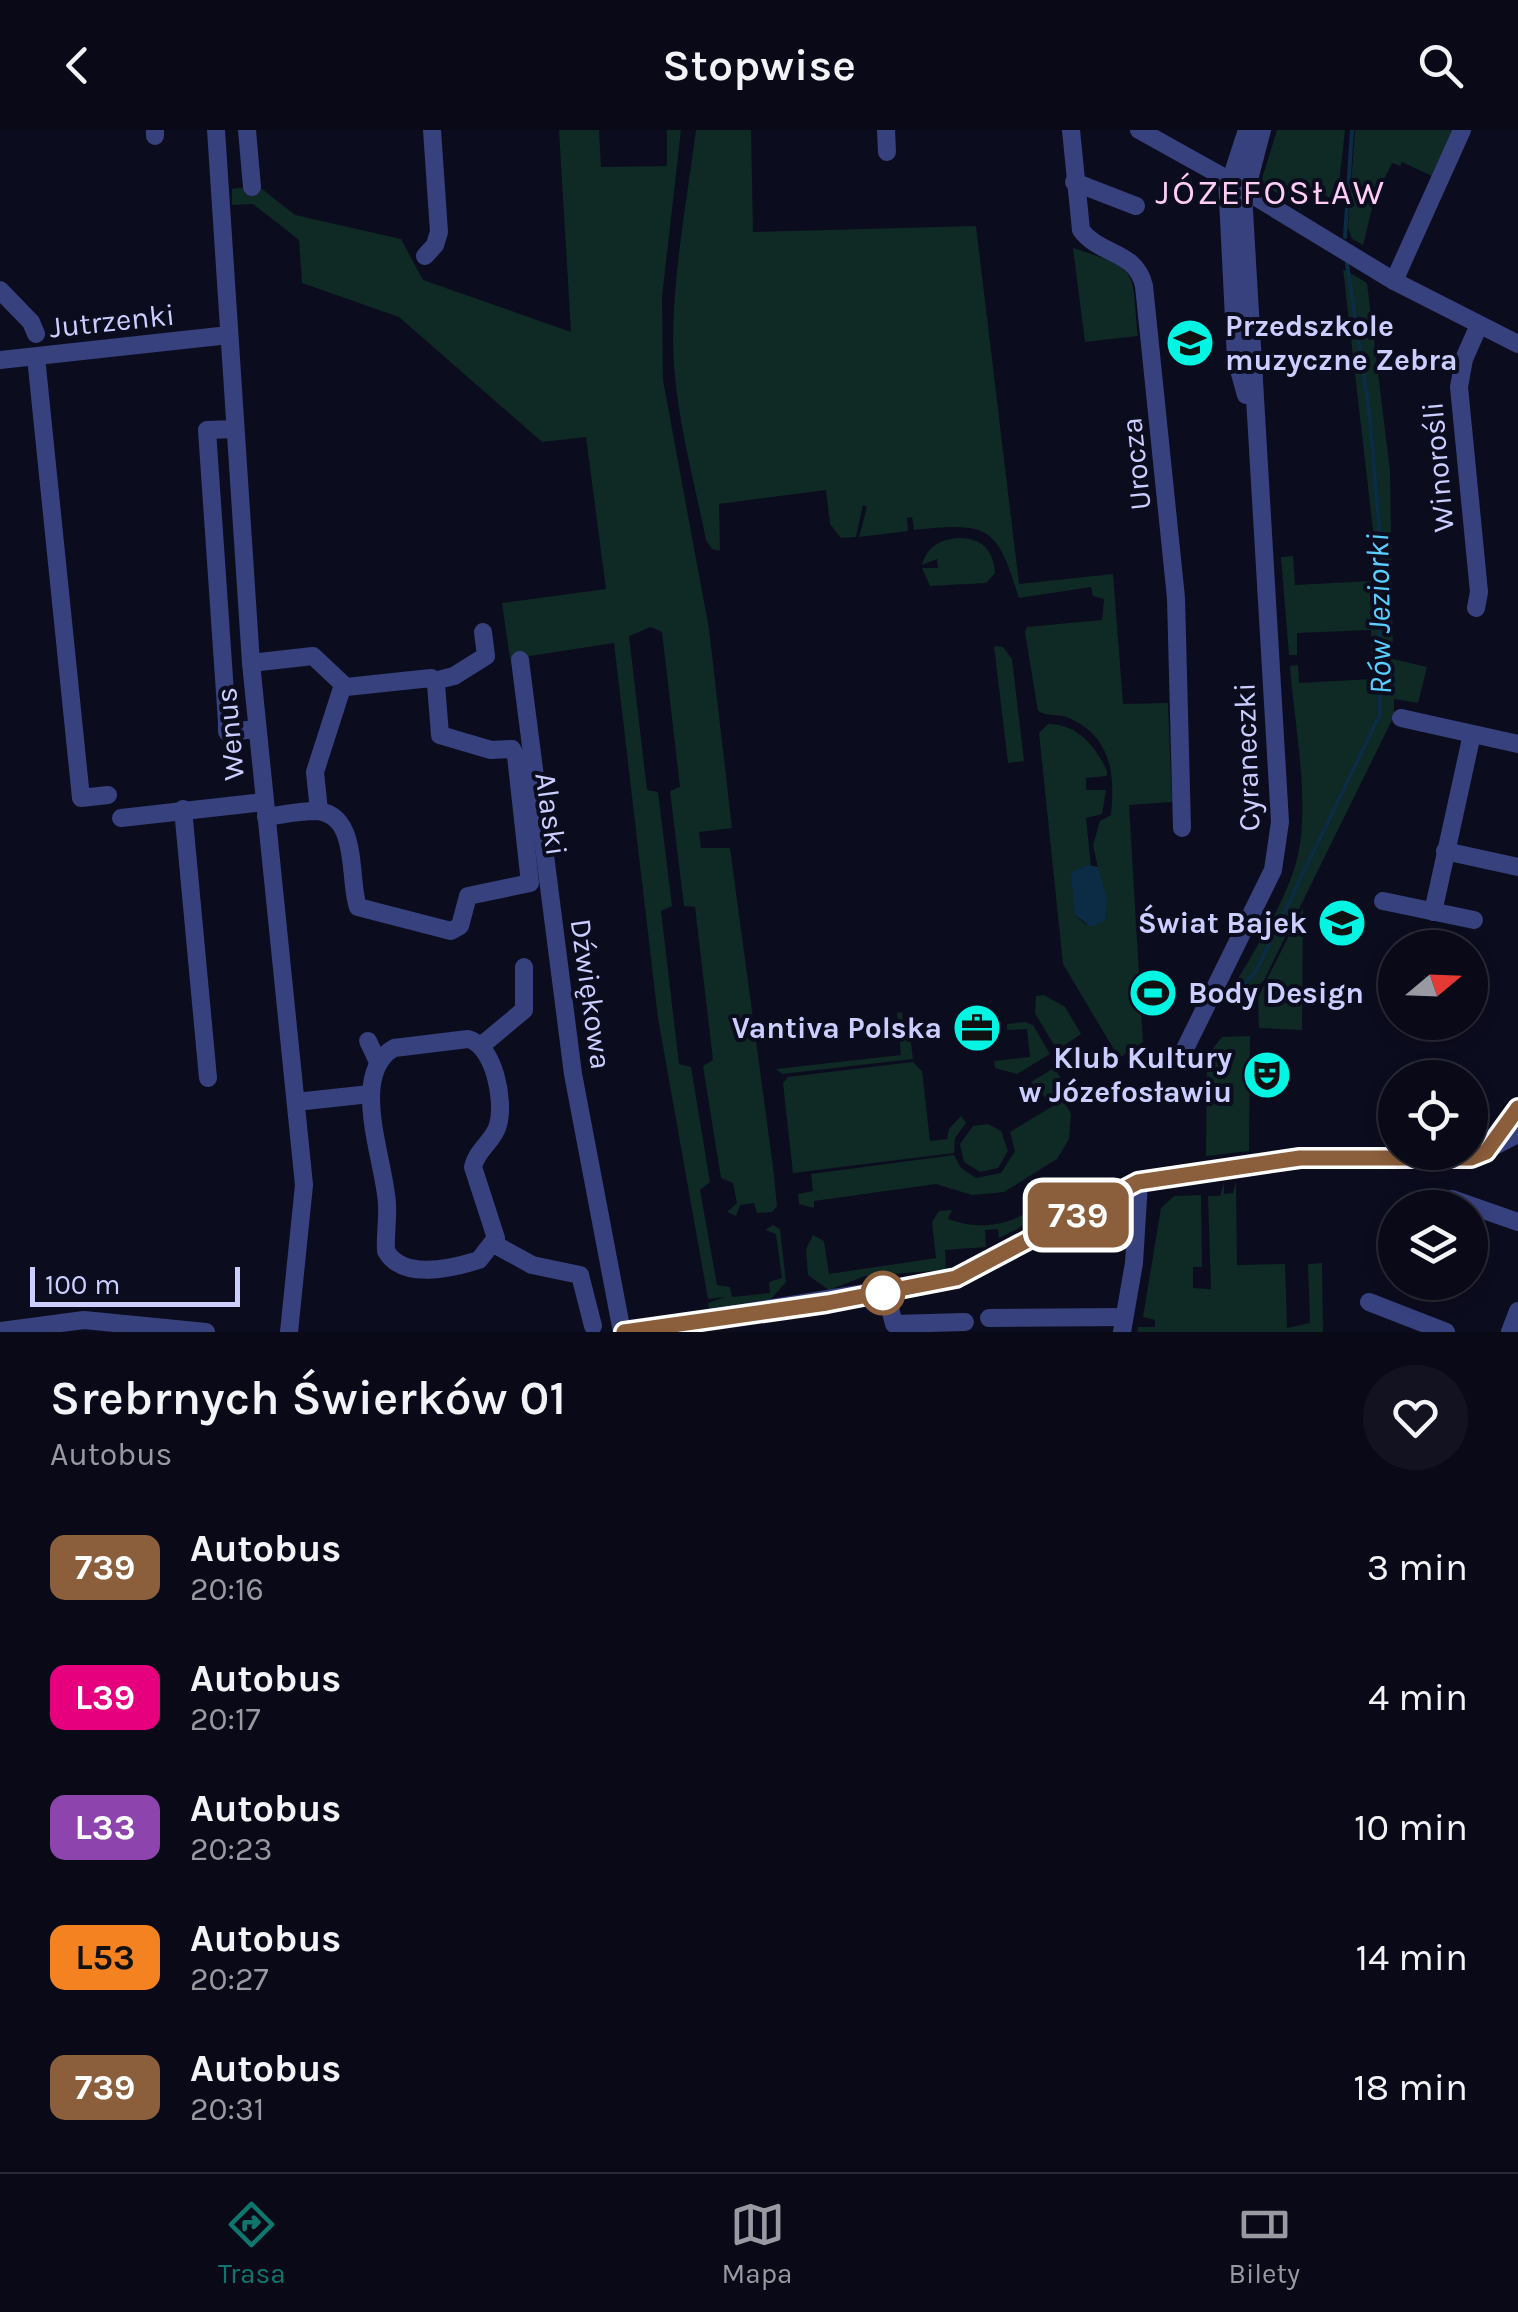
<!DOCTYPE html>
<html lang="pl">
<meta charset="utf-8">
<style>
body{margin:0;font-family:Karla,sans-serif;background:#121220;color:#f1f3f6;height:100vh;display:flex;flex-direction:column;font-size:38px;white-space:nowrap}
*{box-sizing:border-box;margin:0}
p{font-size:32px;color:#999aa1}
.icon{flex:none;width:55px;height:55px;fill:none;stroke:currentColor;stroke-width:2;stroke-linecap:round;stroke-linejoin:round}
.map{position:relative;height:1202px;overflow:hidden}
.sheet{display:flex;flex-direction:column;background:#090917;flex:1}
.sheet>*{flex:none}
.badge{padding:0 20px;border-radius:15px;font-size:35px;line-height:65px}
.needle{width:65px;rotate:71deg}
.controls{position:absolute;left:1378px;top:800px;display:grid;gap:20px}
.controls a{display:grid;place-items:center;width:110px;height:110px;border-radius:50%;background:#090917;box-shadow:0 5px 15px #0003,0 0 0 2px #292a36;font-size:50px}
.scale{position:absolute;left:30px;bottom:25px;width:210px;box-sizing:border-box;padding-left:10px;border:5px solid #cbceff;border-top:0;font-size:28px;line-height:35px;white-space:nowrap;color:#cbceff;-webkit-text-stroke:8px #0c0c1f;paint-order:stroke}
.map>.badge{position:absolute;translate:-50% -50%;box-shadow:0 0 0 5px #fff}
.round{display:grid;place-items:center;flex:none;width:105px;height:105px;border-radius:52px;background:#121220}
.head{display:flex;align-items:center;justify-content:space-between;height:170px;padding:0 50px}
h1{font-size:48px;font-weight:600;line-height:75px}
ul{padding:0;list-style:none}
li{display:flex;align-items:center;gap:30px;height:130px;padding:0 50px}
li div{flex:1}
li b{display:block;font-size:38px}
li em{font-style:normal}
li .badge{min-width:110px;font-weight:700;text-align:center}
header{display:flex;justify-content:space-between;align-items:center;height:130px;padding:0 50px;background:#090917;font-size:45px;font-weight:600}
.tab-bar{display:flex;justify-content:space-around;align-items:center;height:140px;border-top:2px solid #292a36;background:#090917;font-size:28px;color:#999aa1}
.tab-bar a{display:grid;justify-items:center;gap:5px}
.tab-bar .selected{color:#0f766e}
.map>svg:first-child{display:block}
</style>
<header><svg class="icon" aria-label="back" viewBox="0 0 24 24"><path d="M15 5l-7 7 7 7"/></svg>Stopwise<svg class="icon" aria-label="search" viewBox="0 0 24 24"><circle cx="10" cy="10" r="6"/><path d="M15 15l6 6"/></svg></header>
<div class="map">
<svg width="1518" height="1202" viewBox="0 0 1518 1202">
<rect width="100%" height="100%" fill="#0c0c1f"/>
<g fill="#0f2924">
<polygon points="559,0 599,0 601,37 667,36 667,0 681,0 662,167 663,250 709,499 732,698 699,702 701,718 730,718 773,1037 777,1076 772,1082 757,1083 754,1073 740,1075 736,1086 727,1082 737,1073 733,1053 721,1048 703,936 713,930 695,777 684,776 670,661 680,657 662,502 651,497 629,506 647,660 658,662 672,776 661,781 679,934 691,937 710,1052 700,1060 717,1155 730,1157 732,1167 770,1163 769,1152 782,1148 776,1104 765,1100 773,1095 780,1099 786,1152 771,1169 709,1179 708,1173 725,1167 708,1169 658,888 614,513 510,529 502,473 606,459 586,307 542,312 399,187 302,153 299,110 253,74 232,75 232,59 258,56 295,85 401,109 423,150 571,202"/>
<path d="M696,0H751L753,102L976,96L1019,454L1113,444L1123,574L1168,573L1172,672L1129,675L1143,912L1119,928L1063,834L1039,603L1048,594C1077,594 1096,616 1107,641V646L1086,648V660H1106L1102,684L1086,688L1091,736L1075,785L1086,795L1098,738L1093,715L1100,691L1111,685C1115,645 1112,607 1069,588C1058,583 1048,587 1038,581L1025,502L1027,497L1102,490L1104,469L1093,466L1091,457L1019,468C997,396 989,392 914,400L912,387L907,388L908,401L859,407L867,377L863,375L856,407L841,408L830,394L826,360L719,374L720,421L712,419L706,410C693,345 674,279 673,213C673,142 687,70 696,0Z"/>
<polygon points="1277,0 1345,0 1337,72 1307,55 1297,73 1301,80 1261,52"/>
<polygon points="1355,0 1453,0 1432,46 1402,32 1400,36 1392,33 1374,70 1363,115 1352,109 1348,97"/>
<path d="M1073,118C1141,140 1131,137 1138,206L1085,212Z"/>
<path d="M1343,139L1367,153L1390,341L1393,529L1427,537L1418,573L1394,569V586L1264,850L1250,865L1231,861C1254,820 1285,775 1297,729C1311,674 1294,593 1290,536L1298,535L1299,553L1372,549L1371,500L1297,503V525H1289L1281,427L1293,426L1295,455L1370,451L1373,400Z"/>
<path d="M957,408C980,407 994,419 995,443L986,453L930,456L922,438H938L937,429L922,435C927,417 939,410 957,408Z"/>
<polygon points="994,516 1003,517 1012,529 1024,631 1008,633"/>
<polygon points="1303,778 1302,900 1259,898 1258,867"/>
<polygon points="1044,865 1065,877 1081,904 1057,920 1035,883 1036,866"/>
<polygon points="902,882 903,891 908,891 913,929 782,944 776,939 901,925 897,883"/>
<polygon points="1025,892 1033,895 1050,924 1017,944 995,938 994,931 1030,927 1027,899 1007,900 1007,894"/>
<polygon points="1250,906 1249,1021 1206,1026 1207,926 1222,907"/>
<polygon points="913,932 922,941 930,1011 947,1009 949,999 961,986 966,993 955,1008 954,1023 793,1043 783,953 788,947"/>
<polygon points="1054,938 1062,950 1055,954 1071,984 1069,1009 1057,1029 1004,1062 972,1065 936,1054 814,1071 814,1078 799,1074 798,1064 813,1061 811,1044 954,1025 961,1038 976,1048 1001,1043 1015,1021 1010,1002 1053,976 1031,952"/>
<polygon points="988,994 1001,1001 1008,1021 998,1038 980,1042 964,1032 960,1014 973,996"/>
<polygon points="1236,1051 1237,1135 1285,1134 1287,1198 1310,1193 1308,1134 1322,1133 1323,1202 1137,1202 1138,1197 1155,1197 1155,1190 1143,1187 1161,1078 1174,1066 1201,1065 1202,1137 1193,1137 1193,1158 1211,1159 1208,1066 1220,1066 1224,1053 1224,1064 1233,1063"/>
<path d="M1058,1065L1019,1098L999,1108L998,1099L985,1100L986,1117L945,1120L946,1140L865,1146L829,1160L808,1145L806,1119L813,1105L824,1111L829,1144L936,1128L932,1092L939,1081L952,1080L948,1089C994,1105 1020,1088 1058,1065Z"/>
</g>
<polygon fill="#0c2b44" points="1089,735 1098,737 1107,769 1105,791 1091,797 1075,785 1071,742"/>
<g fill="none" stroke-linecap="round" stroke-linejoin="round">
<g stroke="#0c2b44" stroke-width="4">
<polyline points="1345,107 1352,0"/>
<polyline points="1238,861 1256,841 1380,584 1379,395 1369,280 1347,134"/>
</g>
<g stroke="#37417e" stroke-width="18">
<polyline points="155,0 155,6"/>
<polyline points="216,0 251,533 304,1055 289,1202"/>
<polyline points="247,0 252,57"/>
<polyline points="886,0 887,22"/>
<path d="M1071,0L1081,100C1100,126 1136,120 1144,156L1176,468L1182,698"/>
<polyline points="1139,0 1227,49"/>
<polyline points="1233,43 1247,0"/>
<polyline points="1227,49 1236,229 1246,265"/>
<polyline points="1074,52 1136,76"/>
<polyline points="1246,61 1394,151 1518,214"/>
<polyline points="1246,61 1262,0"/>
<polyline points="425,126 435,115 439,102 432,0"/>
<polyline points="1394,151 1462,0"/>
<polyline points="0,160 31,192 36,204"/>
<polyline points="36,227 81,668 108,665"/>
<polyline points="0,230 229,205"/>
<polyline points="235,299 207,300 227,592 227,602 257,599"/>
<polyline points="1476,478 1479,462 1459,257 1464,229 1479,195"/>
<polyline points="520,530 573,944 622,1202"/>
<polyline points="251,533 313,526 346,557"/>
<polyline points="434,551 454,546 486,526 483,502"/>
<polyline points="1401,588 1518,614"/>
<polyline points="183,679 208,948"/>
<path d="M266,687C281,685 299,681 315,681C360,682 348,750 358,777L451,801L460,796L468,766L530,753L516,626L512,619L491,620L440,605L436,554L431,548L346,557L341,561L315,642L319,681"/>
<polyline points="121,688 264,672"/>
<polyline points="1445,721 1518,737"/>
<polyline points="1383,771 1474,790"/>
<polyline points="1433,782 1472,604"/>
<path d="M468,909C494,915 505,971 498,995C494,1011 477,1019 473,1037L496,1108L479,1130C453,1138 403,1151 386,1121C385,1105 388,1090 387,1074C385,1031 348,944 394,918Z"/>
<polyline points="368,911 378,932"/>
<polyline points="482,915 524,880 524,837"/>
<polyline points="1179,931 1273,740 1280,692 1243,64"/>
<polyline points="296,972 370,964"/>
<polyline points="1493,1013 1518,978"/>
<polyline points="1452,1069 1518,1092"/>
<polyline points="494,1114 532,1135 580,1145 593,1196"/>
<polyline points="886,1163 894,1194 965,1192"/>
<polyline points="1369,1172 1446,1202"/>
<polyline points="989,1188 1124,1187"/>
<polyline points="0,1201 84,1190 206,1202"/>
<polyline points="625,1202 956,1148 1139,1052 1303,1028 1471,1028 1518,1004"/>
<polyline points="1122,1202 1134,1133 1139,1052"/>
<polyline points="1510,1202 1518,1181"/>
</g>
</g>
<g fill="none" stroke-linecap="round" stroke-linejoin="round">
<g stroke="#fff" stroke-width="22">
<polyline id="line" points="624,1202 827,1173 956,1148 1138,1052 1300,1028 1471,1028 1486,1022 1518,978"/>
</g>
<use href="#line" stroke="#8b5e3c" stroke-width="15"/>
</g>
<defs>
<g id="school-disc" transform="scale(2.5)"><circle r="9.5" fill="#01f5e2" stroke="#0c0c1f"/><path d="M0-5L7-2L0 1L-7-2ZM-4 1L0 2.5L4 1V4Q0 6-4 4Z" fill="#111"/></g>
<g id="stadium-disc" transform="scale(2.5)"><circle r="9.5" fill="#01f5e2" stroke="#0c0c1f"/><path d="M0-5a6.5 5 0 1 0 0 10a6.5 5 0 1 0 0-10ZM-3.5-1.8h7v3.6h-7Z" fill="#111"/></g>
<g id="office-disc" transform="scale(2.5)"><circle r="9.5" fill="#01f5e2" stroke="#0c0c1f"/><path d="M-6-3h4V-5.5h4V-3h4V5H-6ZM-1-4.5V-3h2v-1.5ZM-6 0V1H6V0Z" fill="#111"/></g>
<g id="theatre-disc" transform="scale(2.5)"><circle r="9.5" fill="#01f5e2" stroke="#0c0c1f"/><path d="M-5-5.5Q0-4 5-5.5V0Q5 5 0 6Q-5 5-5 0ZM-3.3-2.5H-1v1.5H-3.3ZM1-2.5H3.3v1.5H1ZM-2.8 1Q0 5.5 2.8 1Z" fill="#111"/></g>
</defs>
<g fill-rule="evenodd">
<use href="#school-disc" x="1190" y="213"/>
<use href="#school-disc" x="1342" y="793"/>
<use href="#stadium-disc" x="1153" y="863"/>
<use href="#office-disc" x="977" y="898"/>
<use href="#theatre-disc" x="1267" y="945"/>
</g>
<circle fill="#fff" stroke="#8b5e3c" stroke-width="5" cx="883" cy="1163" r="20"/>
<g text-anchor="middle" dominant-baseline="central" stroke-width="8" stroke-linejoin="round" paint-order="stroke">
<g font-size="30" fill="#cbceff" stroke="#0c0c1f">
<text transform="translate(112 191) rotate(-6)">Jutrzenki</text>
<text transform="translate(1136 334) rotate(-96)">Urocza</text>
<text transform="translate(1438 337) rotate(-95)">Winorośli</text>
<text transform="translate(230 604) rotate(-95)">Wenus</text>
<text transform="translate(1247 627) rotate(-92)">Cyraneczki</text>
<text transform="translate(551 684) rotate(82)">Alaski</text>
<text transform="translate(591 864) rotate(82)">Dźwiękowa</text>
</g>
<g font-size="30" font-weight="bold" fill="#cbceff" stroke="#0c0c1f" text-anchor="end">
<text x="1225" y="196" text-anchor="start">Przedszkole<tspan x="1225" dy="34">muzyczne Zebra</tspan></text>
<text x="1307" y="793">Świat Bajek</text>
<text x="1188" y="863" text-anchor="start">Body Design</text>
<text x="942" y="898">Vantiva Polska</text>
<text x="1232" y="928">Klub Kultury<tspan x="1232" dy="34">w Józefosławiu</tspan></text>
</g>
<g font-size="32" font-style="italic" fill="#59cffe" stroke="#0c0c1f">
<text transform="translate(1379 484) rotate(-91)">Rów Jeziorki</text>
</g>
<g font-size="35" letter-spacing="2.5" fill="#ffcdf5" stroke="#0c0c1f">
<text x="1271" y="62">JÓZEFOSŁAW</text>
</g>
</g>
</svg>
<div class="controls">
<a><svg class="needle" viewBox="-14 -14 28 28"><path d="M0-13l5 13h-10z" fill="#e53935"/><path d="M0 13l5-13h-10z" fill="#999aa1"/></svg></a>
<a><svg class="icon" aria-label="locate" viewBox="0 0 24 24"><circle cx="12" cy="12" r="6"/><path d="M12 2v4M12 18v4M2 12h4M18 12h4"/></svg></a>
<a><svg class="icon" aria-label="layers" viewBox="0 0 24 24"><path d="M12 4l9 5-9 5-9-5zM3 14l9 5 9-5"/></svg></a>
</div>
<div class="scale">100 m</div>
<b class="badge" style="left:1078px;top:1085px;background:#8b5e3c;color:#fff">739</b>
</div>
<section class="sheet">
<div class="head"><div><h1>Srebrnych Świerków 01</h1><p>Autobus</p></div><a class="round"><svg class="icon" aria-label="heart" viewBox="0 0 24 24"><path d="M12 20l-8-8c-3-5 5-10 8-4 3-6 11-1 8 4z"/></svg></a></div>
<ul>
<li><span class="badge" style="background:#8b5e3c;color:#fff">739</span><div><b>Autobus</b><p>20:16</p></div><em>3 min</em></li>
<li><span class="badge" style="background:#e6007e;color:#fff">L39</span><div><b>Autobus</b><p>20:17</p></div><em>4 min</em></li>
<li><span class="badge" style="background:#8e44ad;color:#fff">L33</span><div><b>Autobus</b><p>20:23</p></div><em>10 min</em></li>
<li><span class="badge" style="background:#f58220;color:#111">L53</span><div><b>Autobus</b><p>20:27</p></div><em>14 min</em></li>
<li><span class="badge" style="background:#8b5e3c;color:#fff">739</span><div><b>Autobus</b><p>20:31</p></div><em>18 min</em></li>
</ul>
</section>
<nav class="tab-bar">
<a class="selected"><svg class="icon" aria-label="directions" viewBox="0 0 24 24"><path d="M12 3l9 9-9 9-9-9zM9 14v-3h6M13 9l2 2-2 2"/></svg>Trasa</a>
<a><svg class="icon" aria-label="map" viewBox="0 0 24 24"><path d="M3 6l6-2 6 2 6-2v14l-6 2-6-2-6 2zM9 4v14M15 6v14"/></svg>Mapa</a>
<a><svg class="icon" aria-label="tickets" viewBox="0 0 24 24"><path d="M3 7h18v10H3zM15 7v10"/></svg>Bilety</a>
</nav>
